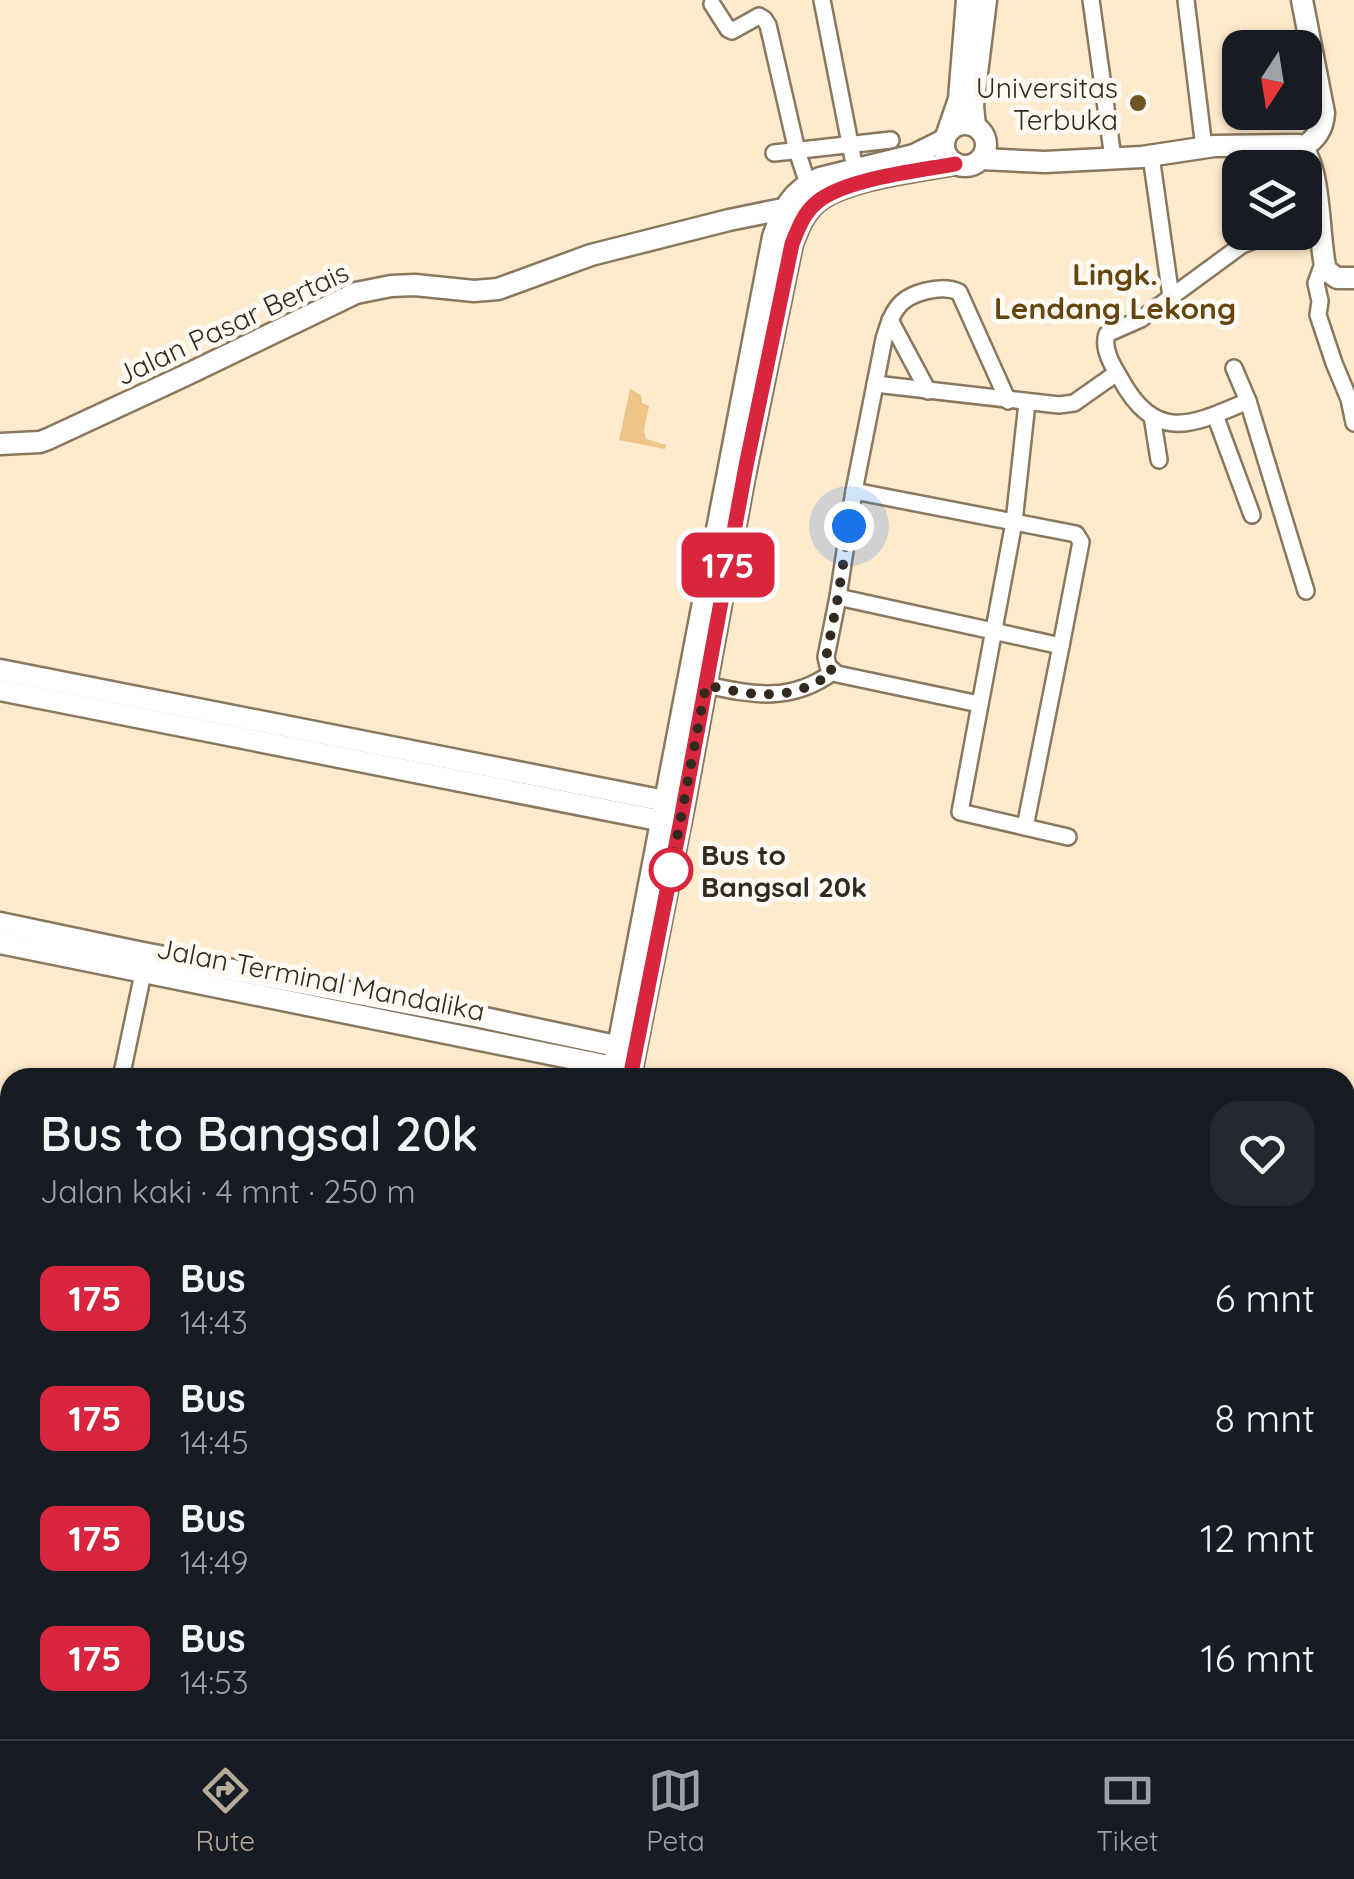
<!DOCTYPE html>
<html lang="id">
<meta charset="utf-8">
<style>
body{margin:0;font-family:Quicksand,sans-serif;background:#242831;color:#f1f3f6;height:100vh;display:flex;flex-direction:column;font-size:38px;white-space:nowrap}
*{box-sizing:border-box;margin:0}
p{font-size:32px;color:#9ea1a6}
.icon{flex:none;width:55px;height:55px;fill:none;stroke:currentColor;stroke-width:2;stroke-linecap:round;stroke-linejoin:round}
.map{position:relative;flex:1;overflow:hidden}
.side{position:absolute;left:0px;top:1068px;width:1355px;height:672px;display:flex;flex-direction:column;background:#171b24;border-radius:30px 30px 0 0;box-shadow:0 2px 8px #0004}
.side>*{flex:none}
.badge{padding:0 20px;border-radius:15px;font-size:35px;line-height:65px}
.needle{width:65px;rotate:192deg}
.tools{position:absolute;left:1222px;top:30px;display:grid;gap:20px}
.tools a{display:grid;place-items:center;width:100px;height:100px;border-radius:20px;background:#171b24;box-shadow:0 2px 8px #0004;font-size:50px}
.you{position:absolute;width:50px;height:50px;margin:-25px;border:8px solid #fff;border-radius:50%;background:#1a73e8;box-shadow:0 0 0 15px #1a73e833}
.map>.badge{position:absolute;translate:-50% -50%;box-shadow:0 0 0 5px #fff}
.round{display:grid;place-items:center;flex:none;width:105px;height:105px;border-radius:30px;background:#242831}
.headline{display:flex;align-items:center;justify-content:space-between;height:170px;padding:0 40px}
h1{font-size:48px;font-weight:600;line-height:75px}
ul{padding:0;list-style:none}
li{display:flex;align-items:center;gap:30px;height:120px;padding:0 40px}
li div{flex:1}
li b{display:block;font-size:38px}
li em{font-style:normal}
li .badge{min-width:110px;font-weight:700;text-align:center}
.dock{display:flex;justify-content:space-around;align-items:center;height:140px;border-top:2px solid #363941;background:#171b24;font-size:28px;color:#9ea1a6}
.dock a{display:grid;justify-items:center;gap:5px}
.dock .active{color:#b6ab98}
.map>svg:first-child{display:block}
</style>
<div class="map">
<svg width="1354" height="1739" viewBox="0 0 1354 1739">
<rect width="100%" height="100%" fill="#feeacc"/>
<polygon fill="#eec587" points="630,389 641,395 642,403 649,406 644,430 646,439 666,445 665,449 619,440"/>
<g fill="none" stroke-linecap="round" stroke-linejoin="round">
<g stroke="#8a785e" stroke-width="20">
<g id="street">
<polyline points="822,0 855,169"/>
<polyline points="1091,0 1113,158"/>
<polyline points="1186,0 1204,148"/>
<polyline points="712,4 728,29 732,31 759,16 764,19 768,25 797,151 808,184"/>
<polyline points="774,153 891,140"/>
<polyline points="1151,156 1171,297"/>
<polyline points="1324,261 1316,283 1320,301 1318,315 1334,363 1349,399 1354,423"/>
<polyline points="890,320 928,391"/>
<polyline points="1234,368 1248,401 1306,591"/>
<polyline points="875,384 1059,405 1074,403 1111,377"/>
<path d="M1248,401C1192,425 1156,444 1120,378C1112,365 1102,348 1107,334L1141,319L1242,245L1276,232"/>
<polyline points="1027,403 1014,522 960,812 1068,837"/>
<polyline points="1215,415 1252,515"/>
<polyline points="1152,416 1159,460"/>
<polyline points="854,491 1076,534 1081,542 1061,646"/>
<polyline points="838,597 1061,646 1025,827"/>
<path d="M706,685C754,695 790,703 833,672"/>
<path d="M979,704L837,674L828,666L826,657L838,597L854,491L884,339C887,329 890,317 897,308C908,292 942,284 959,292L1008,401"/>
<polyline points="121,1078 145,964"/>
</g>
</g>
<g stroke="#8a785e" stroke-width="25">
<g id="secondary">
<path d="M1302,0L1324,113C1323,130 1316,138 1303,148"/>
<circle cx="965" cy="145" r="21"/>
<polyline points="975,126 973,106 986,0"/>
<polyline points="948,131 959,99 967,0"/>
<path d="M981,159L1045,162L1142,157L1214,146L1299,145C1322,163 1318,242 1326,270L1337,278H1354"/>
<polyline points="0,444 40,442 48,439 186,375 356,293 391,286 415,285 474,291 498,289 591,255 729,220 783,209"/>
<polyline points="0,670 675,803"/>
<polyline points="0,690 673,823"/>
<polyline points="0,923 138,952 480,1017 630,1049"/>
<polyline points="0,943 624,1069"/>
<path d="M612,1078L773,237C782,210 792,190 820,178L914,155L944,140"/>
<path d="M630,1078L684,805L744,479L792,244C798,229 803,214 816,203C843,179 918,171 955,164"/>
<polyline points="0,1502 10,1508"/>
<polyline points="473,1730 498,1739"/>
</g>
</g>
<g stroke="#8a785e" stroke-width="32">
<g id="highway">
<polyline points="0,1209 10,1211"/>
<polyline points="1345,1714 1354,1719"/>
</g>
</g>
<use href="#street" stroke="#fff" stroke-width="15"/>
<use href="#secondary" stroke="#fff" stroke-width="20"/>
<use href="#highway" stroke="#fff" stroke-width="28"/>
</g>
<g fill="none" stroke-linecap="round" stroke-linejoin="round">
<g stroke="#fff" stroke-width="22">
<path id="line" d="M630,1078L680,825L746,466L792,244C798,229 803,214 816,203C843,179 918,171 955,164"/>
</g>
<use href="#line" stroke="#d7263d" stroke-width="15"/>
<path stroke="#322a1f" stroke-width="10" stroke-dasharray="0 18" d="M671,870L706,685C754,696 791,703 833,672L828,666L826,658L838,597L849,526"/>
</g>
<circle fill="#6e5325" stroke="#fdf9f3" stroke-width="4" cx="1138" cy="103" r="10"/>
<circle fill="#fff" stroke="#d7263d" stroke-width="5" cx="671" cy="870" r="20"/>
<g text-anchor="middle" dominant-baseline="central" stroke-width="10" stroke-linejoin="round" paint-order="stroke">
<g font-size="28" fill="#322a1f" stroke="#fdf9f3" text-anchor="end">
<text x="1118" y="87">Universitas<tspan x="1118" dy="32">Terbuka</tspan></text>
</g>
<g font-size="28" fill="#322a1f" stroke="#fdf9f3">
<text transform="translate(232 323) rotate(-25)">Jalan Pasar Bertais</text>
<text transform="translate(321 979) rotate(11)">Jalan Terminal Mandalika</text>
</g>
<g font-size="28" font-weight="bold" fill="#322a1f" stroke="#fdf9f3" text-anchor="start">
<text x="701" y="854">Bus to<tspan x="701" dy="32">Bangsal 20k</tspan></text>
</g>
<g font-size="30" font-weight="bold" fill="#64460e" stroke="#fdf9f3">
<text x="1115" y="274">Lingk.<tspan x="1115" dy="34">Lendang Lekong</tspan></text>
</g>
</g>
</svg>
<div class="tools">
<a><svg class="needle" viewBox="-14 -14 28 28"><path d="M0-13l5 13h-10z" fill="#e53935"/><path d="M0 13l5-13h-10z" fill="#9ea1a6"/></svg></a>
<a><svg class="icon" aria-label="layers" viewBox="0 0 24 24"><path d="M12 4l9 5-9 5-9-5zM3 14l9 5 9-5"/></svg></a>
</div>
<div class="you" style="left:849px;top:526px"></div>
<b class="badge" style="left:728px;top:565px;background:#d7263d;color:#fff">175</b>
<section class="side">
<div class="headline"><div><h1>Bus to Bangsal 20k</h1><p>Jalan kaki · 4 mnt · 250 m</p></div><a class="round"><svg class="icon" aria-label="heart" viewBox="0 0 24 24"><path d="M12 20l-8-8c-3-5 5-10 8-4 3-6 11-1 8 4z"/></svg></a></div>
<ul>
<li><span class="badge" style="background:#d7263d;color:#fff">175</span><div><b>Bus</b><p>14:43</p></div><em>6 mnt</em></li>
<li><span class="badge" style="background:#d7263d;color:#fff">175</span><div><b>Bus</b><p>14:45</p></div><em>8 mnt</em></li>
<li><span class="badge" style="background:#d7263d;color:#fff">175</span><div><b>Bus</b><p>14:49</p></div><em>12 mnt</em></li>
<li><span class="badge" style="background:#d7263d;color:#fff">175</span><div><b>Bus</b><p>14:53</p></div><em>16 mnt</em></li>
</ul>
</section>
</div>
<nav class="dock">
<a class="active"><svg class="icon" aria-label="directions" viewBox="0 0 24 24"><path d="M12 3l9 9-9 9-9-9zM9 14v-3h6M13 9l2 2-2 2"/></svg>Rute</a>
<a><svg class="icon" aria-label="map" viewBox="0 0 24 24"><path d="M3 6l6-2 6 2 6-2v14l-6 2-6-2-6 2zM9 4v14M15 6v14"/></svg>Peta</a>
<a><svg class="icon" aria-label="tickets" viewBox="0 0 24 24"><path d="M3 7h18v10H3zM15 7v10"/></svg>Tiket</a>
</nav>
